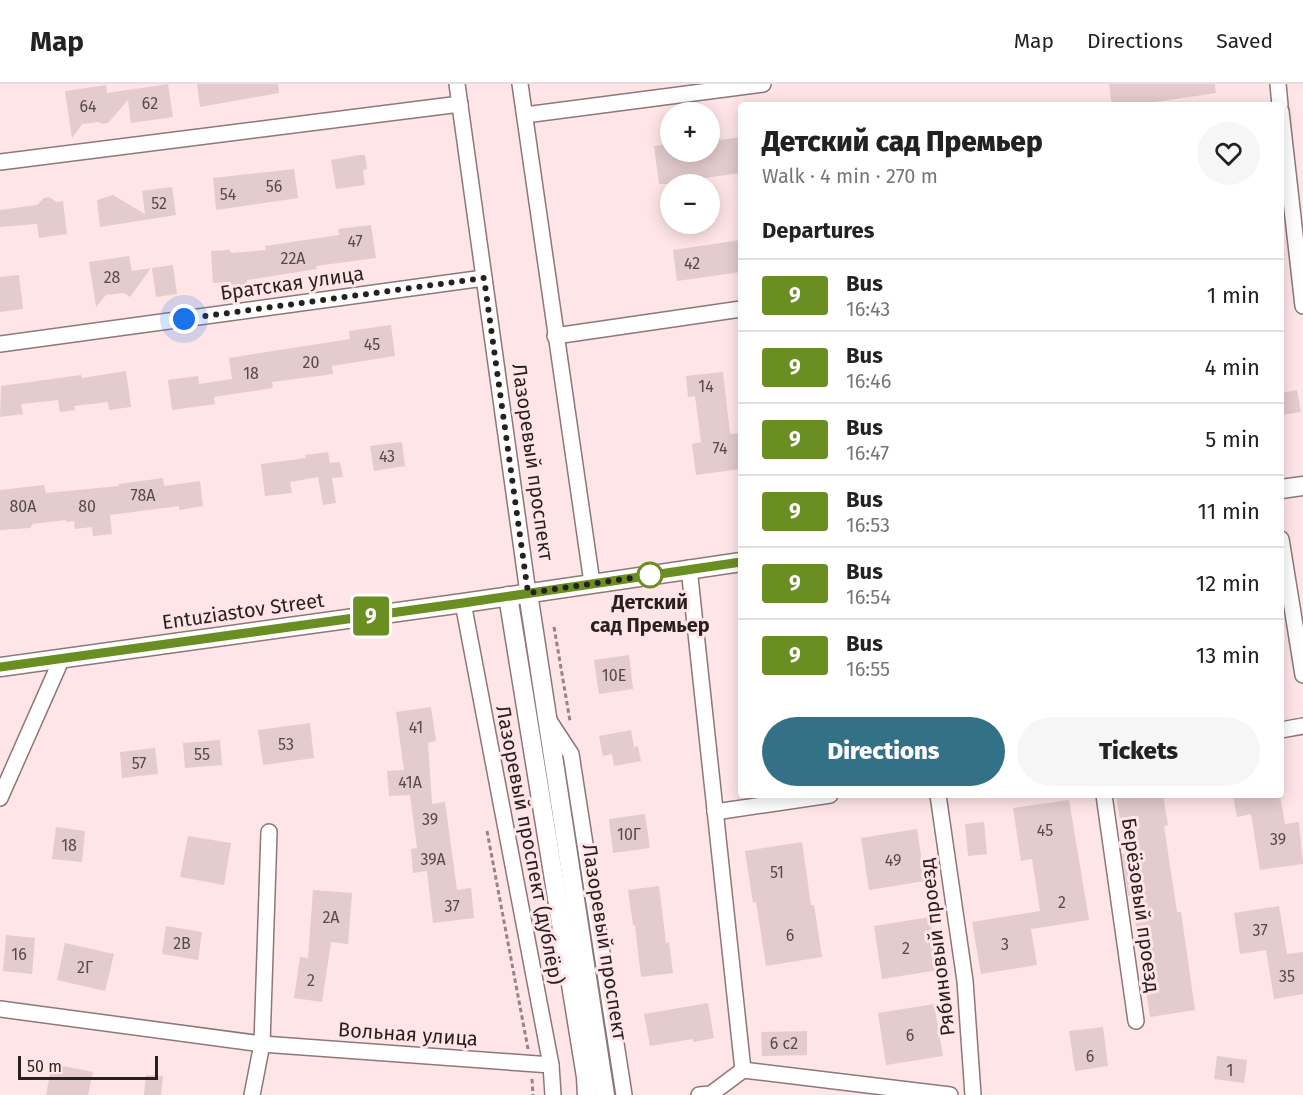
<!DOCTYPE html>
<meta charset="utf-8">
<style>
body{margin:0;font-family:"Fira Sans",sans-serif;background:#f6f6f6;color:#222;height:100vh;display:flex;flex-direction:column;font-size:22px;white-space:nowrap}
*{box-sizing:border-box;margin:0}
p{font-size:20px;color:#767676}
.icon{flex:none;width:33px;height:33px;fill:none;stroke:currentColor;stroke-width:2;stroke-linecap:round;stroke-linejoin:round}
.map{position:relative;flex:1;overflow:hidden}
.details{position:absolute;left:738px;top:18px;width:546px;height:696px;display:flex;flex-direction:column;background:#fff;border-radius:6px;box-shadow:0 3px 15px #0003}
.details>*{flex:none}
.badge{padding:0 12px;border-radius:4px;font-size:21px;line-height:39px}
.buttons{position:absolute;left:660px;top:18px;display:grid;gap:12px}
.buttons a{display:grid;place-items:center;width:60px;height:60px;border-radius:50%;background:#fff;box-shadow:0 3px 15px #0003;font-size:30px}
.scale{position:absolute;left:18px;bottom:15px;width:140px;box-sizing:border-box;padding-left:6px;border:3px solid #281f20;border-top:0;font-size:16px;line-height:21px;white-space:nowrap;color:#281f20;-webkit-text-stroke:4px #ffe5e7;paint-order:stroke}
.you{position:absolute;width:30px;height:30px;margin:-15px;border:4px solid #fff;border-radius:50%;background:#1a73e8;box-shadow:0 0 0 9px #1a73e833}
.map>.badge{position:absolute;translate:-50% -50%;box-shadow:0 0 0 3px #fff}
h2{padding:0 24px;font-size:22px;line-height:54px}
.round{display:grid;place-items:center;flex:none;width:63px;height:63px;border-radius:32px;background:#f6f6f6}
.overview{display:flex;align-items:center;justify-content:space-between;height:102px;padding:0 24px}
h1{font-size:28px;font-weight:800;line-height:45px}
.cta{display:flex;gap:12px;margin-top:auto;padding:12px 24px}
.cta a{flex:1;height:69px;border-radius:36px;background:#327186;color:#fff;font-size:24px;font-weight:800;line-height:69px;text-align:center}
.cta a+a{background:#f6f6f6;color:#222}
ul{padding:0;list-style:none}
li{display:flex;align-items:center;gap:18px;height:72px;padding:0 24px;border-top:2px solid #e0e0e0}
li div{flex:1}
li b{display:block;font-size:22px}
li em{font-style:normal}
li .badge{min-width:66px;font-weight:700;text-align:center}
header{display:flex;align-items:center;gap:36px;box-sizing:border-box;height:84px;padding:0 30px;background:#fff;border-bottom:2px solid #e0e0e0}
header strong{font-size:28px}
nav{display:flex;gap:33px;margin-inline-start:auto;font-size:21px}
.map>svg:first-child{display:block}
</style>
<header>
<strong>Map</strong>
<nav><a>Map</a><a>Directions</a><a>Saved</a></nav>
</header>
<div class="map">
<svg width="1303" height="1011" viewBox="0 0 1303 1011">
<rect width="100%" height="100%" fill="#ffe5e7"/>
<g fill="#e4cbcd">
<polygon points="168,0 173,33 131,39 128,16 108,39 102,40 99,38 82,40 72,54 65,7 106,1 107,9"/>
<polygon points="197,0 278,0 279,9 200,23"/>
<polygon points="1109,0 1215,0 1216,9 1135,21 1112,21"/>
<polygon points="710,48 720,56 741,53 741,89 696,95 697,100 659,100 654,62 670,60 670,68 681,68 681,73 710,69"/>
<polygon points="360,71 365,71 367,85 363,86 365,101 336,105 331,76"/>
<polygon points="294,85 298,114 216,126 213,94"/>
<polygon points="172,103 176,131 100,143 97,116 113,111 145,130 142,107"/>
<polygon points="49,113 57,118 63,117 67,150 39,154 37,140 0,143 0,126 37,121 44,114"/>
<polygon points="371,141 376,174 316,182 317,185 247,196 247,201 231,202 231,198 213,199 211,167 229,166 232,169 266,166 265,162 339,151 338,145"/>
<polygon points="741,156 741,188 677,197 673,166"/>
<polygon points="129,172 132,187 151,184 130,213 124,209 106,211 96,223 89,178"/>
<polygon points="173,181 177,210 156,213 152,184"/>
<polygon points="19,191 23,225 0,228 0,193"/>
<polygon points="391,241 395,272 332,282 333,290 272,298 273,304 214,313 215,320 172,326 168,296 198,292 199,300 232,295 229,274 350,255 349,247"/>
<polygon points="126,287 131,323 109,326 108,318 74,322 75,326 60,328 58,316 21,320 23,330 0,333 1,302 81,291 82,294"/>
<polygon points="723,288 730,350 741,349 741,385 696,391 692,360 701,358 695,312 688,313 686,292"/>
<polygon points="1297,306 1301,328 1281,331 1281,309"/>
<polygon points="402,358 405,382 374,387 370,362"/>
<polygon points="328,368 330,379 340,378 343,393 332,394 336,419 323,421 318,393 290,398 292,409 265,412 261,380 306,374 305,371"/>
<polygon points="163,394 164,402 200,397 203,422 179,426 179,422 110,431 112,450 93,452 92,443 75,445 74,437 66,438 66,436 33,440 30,444 0,446 0,406 44,401 46,409 119,402 119,400"/>
<polygon points="629,571 633,605 599,610 594,576"/>
<polygon points="431,623 436,657 428,659 432,720 445,718 457,806 471,804 474,834 433,839 427,787 413,789 411,765 417,764 410,711 389,712 387,687 404,686 396,628"/>
<polygon points="310,639 314,674 263,681 258,646"/>
<polygon points="631,646 634,663 638,662 641,677 614,682 612,670 603,672 599,652"/>
<polygon points="220,656 222,681 185,684 183,659"/>
<polygon points="155,664 158,690 122,694 120,668"/>
<polygon points="1116,711 1163,711 1168,741 1164,742 1177,828 1181,828 1195,926 1150,933 1131,811 1128,812 1122,770 1125,770"/>
<polygon points="1233,711 1280,711 1285,740 1299,738 1303,780 1260,786 1251,730 1237,733"/>
<polygon points="1069,716 1089,836 1031,845 1037,881 981,890 972,838 1040,827 1032,775 1021,777 1013,724"/>
<polygon points="645,730 650,764 613,769 609,735"/>
<polygon points="984,738 987,770 968,772 965,740"/>
<polygon points="56,743 85,747 82,778 52,775"/>
<polygon points="917,745 925,797 869,806 861,754"/>
<polygon points="188,752 231,759 224,801 180,793"/>
<polygon points="802,758 811,821 814,821 822,873 766,882 756,818 753,819 745,767"/>
<polygon points="659,802 666,859 669,858 673,889 641,893 635,841 633,841 628,806"/>
<polygon points="313,806 352,809 348,860 331,858 322,918 294,914 300,873 308,874"/>
<polygon points="1279,822 1287,870 1303,868 1303,910 1274,915 1266,866 1240,870 1234,829"/>
<polygon points="930,833 938,886 882,895 874,842"/>
<polygon points="166,842 202,848 198,876 162,870"/>
<polygon points="6,851 35,854 32,890 3,887"/>
<polygon points="65,859 114,870 105,907 57,896"/>
<polygon points="708,919 714,954 693,958 693,955 650,962 644,930"/>
<polygon points="934,920 943,972 886,981 878,929"/>
<polygon points="1103,943 1108,982 1075,987 1069,947"/>
<polygon points="807,947 807,971 762,972 761,948"/>
<polygon points="1217,972 1247,976 1244,999 1214,995"/>
<polygon points="52,980 93,988 88,1011 46,1011"/>
<polygon points="146,991 163,992 161,1011 144,1011"/>
</g>
<g fill="none" stroke-linecap="round" stroke-linejoin="round">
<g stroke="#8d7779" stroke-width="18">
<g id="minor">
<polyline points="457,0 528,509"/>
<polyline points="520,0 592,499"/>
<polyline points="1278,0 1280,21"/>
<polyline points="1281,27 1303,222"/>
<polyline points="525,31 763,0"/>
<polyline points="0,78 460,20"/>
<polyline points="555,252 741,225"/>
<polyline points="0,260 484,194"/>
<polyline points="1281,455 1303,591"/>
<polyline points="689,484 743,986"/>
<polyline points="463,519 551,981 553,1011"/>
<polyline points="548,635 571,670 624,1011"/>
<polyline points="1281,646 1303,642"/>
<polyline points="938,711 965,897 973,1011"/>
<polyline points="1104,711 1136,937"/>
<polyline points="0,714 62,574"/>
<polyline points="715,728 830,711"/>
<polyline points="0,925 262,960 551,981"/>
<polyline points="743,986 950,1011"/>
<polyline points="252,1011 262,960 269,748"/>
<polyline points="699,1011 711,1010 743,986"/>
</g>
</g>
<g stroke="#8d7779" stroke-width="21">
<g id="tertiary">
<polyline points="1281,405 1303,402"/>
<polyline points="528,509 605,1011"/>
<polyline points="508,512 586,993 587,1011"/>
<polyline points="0,583 463,519 741,478"/>
</g>
</g>
<g stroke="#968486" stroke-width="3" stroke-dasharray="4.5 3" stroke-linecap="butt">
<polyline points="554,543 570,637"/>
<polyline points="487,747 528,965"/>
<polyline points="532,995 533,1011"/>
</g>
<use href="#minor" stroke="#fff" stroke-width="15"/>
<use href="#tertiary" stroke="#fff" stroke-width="18"/>
</g>
<g fill="none" stroke-linecap="round" stroke-linejoin="round">
<g stroke="#fff" stroke-width="14">
<polyline id="line" points="0,583 463,519 741,478"/>
</g>
<use href="#line" stroke="#6b8e23" stroke-width="9"/>
<polyline stroke="#281f20" stroke-width="6" stroke-dasharray="0 10.8" points="184,235 484,194 528,509 652,491 650,491"/>
</g>
<circle fill="#fff" stroke="#6b8e23" stroke-width="3" cx="650" cy="491" r="12"/>
<g text-anchor="middle" dominant-baseline="central" stroke-width="6" stroke-linejoin="round" paint-order="stroke">
<g font-size="16" fill="#574a4b">
<text x="150" y="19">62</text>
<text x="88" y="22">64</text>
<text x="274" y="102">56</text>
<text x="228" y="110">54</text>
<text x="159" y="119">52</text>
<text x="355" y="157">47</text>
<text x="293" y="174">22А</text>
<text x="692" y="179">42</text>
<text x="112" y="193">28</text>
<text x="372" y="260">45</text>
<text x="311" y="278">20</text>
<text x="251" y="289">18</text>
<text x="706" y="302">14</text>
<text x="720" y="364">74</text>
<text x="387" y="372">43</text>
<text x="143" y="411">78А</text>
<text x="23" y="422">80А</text>
<text x="87" y="422">80</text>
<text x="614" y="591">10Е</text>
<text x="416" y="643">41</text>
<text x="286" y="660">53</text>
<text x="202" y="670">55</text>
<text x="139" y="679">57</text>
<text x="410" y="698">41А</text>
<text x="430" y="735">39</text>
<text x="1045" y="746">45</text>
<text x="629" y="750">10Г</text>
<text x="1278" y="755">39</text>
<text x="69" y="761">18</text>
<text x="433" y="775">39А</text>
<text x="893" y="776">49</text>
<text x="777" y="788">51</text>
<text x="1062" y="818">2</text>
<text x="452" y="822">37</text>
<text x="331" y="833">2А</text>
<text x="1260" y="846">37</text>
<text x="790" y="851">6</text>
<text x="182" y="859">2В</text>
<text x="1005" y="860">3</text>
<text x="906" y="864">2</text>
<text x="19" y="870">16</text>
<text x="85" y="883">2Г</text>
<text x="1287" y="892">35</text>
<text x="311" y="896">2</text>
<text x="910" y="951">6</text>
<text x="784" y="959">6 с2</text>
<text x="1090" y="972">6</text>
<text x="1230" y="986">1</text>
</g>
<g font-size="20" fill="#281f20" stroke="#ffe5e7">
<text transform="translate(292 199) rotate(-8)">Братская улица</text>
<text transform="translate(533 378) rotate(82)">Лазоревый проспект</text>
<text transform="translate(243 527) rotate(-8)">Entuziastov Street</text>
<text transform="translate(530 761) rotate(79)">Лазоревый проспект (дублёр)</text>
<text transform="translate(1141 821) rotate(82)">Берёзовый проезд</text>
<text transform="translate(605 858) rotate(81)">Лазоревый проспект</text>
<text transform="translate(937 863) rotate(-97)">Рябиновый проезд</text>
<text transform="translate(408 950) rotate(4)">Вольная улица</text>
</g>
<g font-size="20" font-weight="bold" fill="#281f20" stroke="#ffe5e7">
<text x="650" y="518">Детский<tspan x="650" dy="23">сад Премьер</tspan></text>
</g>
</g>
</svg>
<div class="buttons">
<a>+</a>
<a>−</a>
</div>
<div class="scale">50 m</div>
<div class="you" style="left:184px;top:235px"></div>
<b class="badge" style="left:371px;top:532px;background:#6b8e23;color:#fff">9</b>
<section class="details">
<div class="overview"><div><h1>Детский сад Премьер</h1><p>Walk · 4 min · 270 m</p></div><a class="round"><svg class="icon" aria-label="heart" viewBox="0 0 24 24"><path d="M12 20l-8-8c-3-5 5-10 8-4 3-6 11-1 8 4z"/></svg></a></div>
<h2>Departures</h2>
<ul>
<li><span class="badge" style="background:#6b8e23;color:#fff">9</span><div><b>Bus</b><p>16:43</p></div><em>1 min</em></li>
<li><span class="badge" style="background:#6b8e23;color:#fff">9</span><div><b>Bus</b><p>16:46</p></div><em>4 min</em></li>
<li><span class="badge" style="background:#6b8e23;color:#fff">9</span><div><b>Bus</b><p>16:47</p></div><em>5 min</em></li>
<li><span class="badge" style="background:#6b8e23;color:#fff">9</span><div><b>Bus</b><p>16:53</p></div><em>11 min</em></li>
<li><span class="badge" style="background:#6b8e23;color:#fff">9</span><div><b>Bus</b><p>16:54</p></div><em>12 min</em></li>
<li><span class="badge" style="background:#6b8e23;color:#fff">9</span><div><b>Bus</b><p>16:55</p></div><em>13 min</em></li>
</ul>
<div class="cta"><a>Directions</a><a>Tickets</a></div>
</section>
</div>
